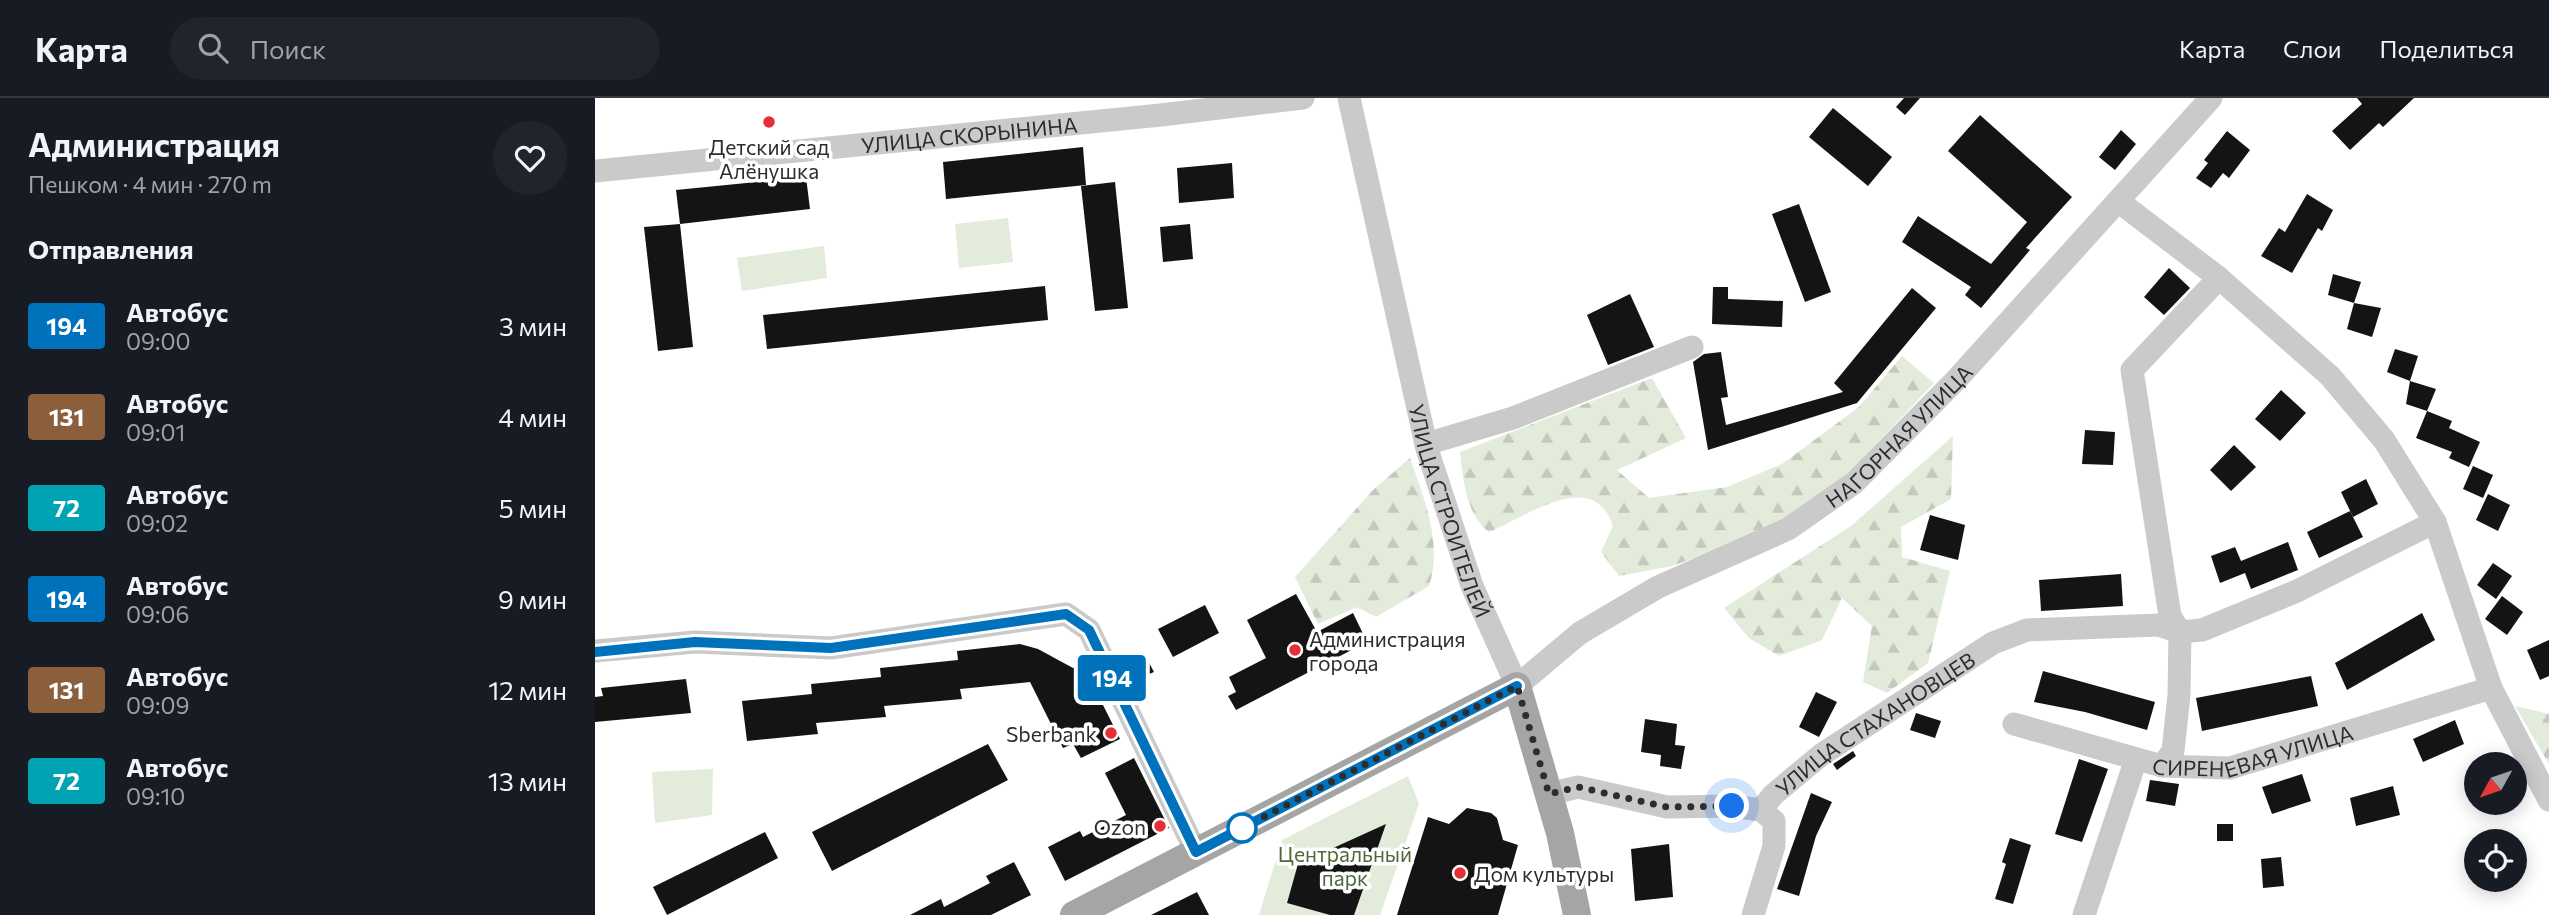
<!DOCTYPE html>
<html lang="ru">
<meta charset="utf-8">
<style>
body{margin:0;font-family:Commissioner,sans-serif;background:#20242c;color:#f1f3f6;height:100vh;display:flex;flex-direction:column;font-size:26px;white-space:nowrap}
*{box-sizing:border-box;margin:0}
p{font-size:23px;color:#9ea1a6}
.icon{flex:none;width:38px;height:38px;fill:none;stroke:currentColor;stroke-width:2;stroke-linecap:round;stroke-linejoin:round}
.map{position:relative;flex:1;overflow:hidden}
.side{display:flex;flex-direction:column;background:#171b24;width:595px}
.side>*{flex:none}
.badge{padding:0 14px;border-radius:5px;font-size:24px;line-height:46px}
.needle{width:46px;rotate:230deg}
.buttons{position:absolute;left:1869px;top:654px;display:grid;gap:14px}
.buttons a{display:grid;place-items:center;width:63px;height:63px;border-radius:50%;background:#171b24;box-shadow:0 4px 18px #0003;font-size:35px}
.you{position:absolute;width:35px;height:35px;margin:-18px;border:5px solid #fff;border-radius:50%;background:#1a73e8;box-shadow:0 0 0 10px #1a73e833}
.map>.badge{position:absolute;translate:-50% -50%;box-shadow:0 0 0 4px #fff}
h2{padding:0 28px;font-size:26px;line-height:63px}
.round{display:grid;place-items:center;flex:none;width:74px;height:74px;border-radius:37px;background:#20242c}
.headline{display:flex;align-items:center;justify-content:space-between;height:119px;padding:0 28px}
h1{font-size:33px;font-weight:700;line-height:52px}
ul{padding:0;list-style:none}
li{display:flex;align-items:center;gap:21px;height:91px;padding:0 28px}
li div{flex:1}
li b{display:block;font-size:26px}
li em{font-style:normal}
li .badge{min-width:77px;font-weight:700;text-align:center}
header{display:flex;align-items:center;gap:42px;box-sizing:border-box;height:98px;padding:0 35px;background:#171b24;border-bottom:2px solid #363941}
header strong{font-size:33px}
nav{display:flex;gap:38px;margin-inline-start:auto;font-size:24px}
.search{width:490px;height:63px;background:#20242c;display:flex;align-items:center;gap:18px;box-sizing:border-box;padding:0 24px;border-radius:38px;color:#9ea1a6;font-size:26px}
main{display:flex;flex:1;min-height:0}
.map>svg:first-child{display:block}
</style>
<header>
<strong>Карта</strong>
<div class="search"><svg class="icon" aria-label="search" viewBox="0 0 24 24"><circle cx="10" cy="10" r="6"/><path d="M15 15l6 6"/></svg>Поиск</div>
<nav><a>Карта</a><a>Слои</a><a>Поделиться</a></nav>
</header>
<main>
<section class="side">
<div class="headline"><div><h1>Администрация</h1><p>Пешком · 4 мин · 270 m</p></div><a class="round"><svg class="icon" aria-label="heart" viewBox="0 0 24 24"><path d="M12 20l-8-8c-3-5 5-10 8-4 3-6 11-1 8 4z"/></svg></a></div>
<h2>Отправления</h2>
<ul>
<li><span class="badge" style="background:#0072bc;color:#fff">194</span><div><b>Автобус</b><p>09:00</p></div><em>3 мин</em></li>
<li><span class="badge" style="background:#8b5e3c;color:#fff">131</span><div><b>Автобус</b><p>09:01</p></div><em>4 мин</em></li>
<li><span class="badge" style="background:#00a3b4;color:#fff">72</span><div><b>Автобус</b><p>09:02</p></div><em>5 мин</em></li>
<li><span class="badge" style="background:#0072bc;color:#fff">194</span><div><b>Автобус</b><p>09:06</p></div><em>9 мин</em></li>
<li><span class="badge" style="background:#8b5e3c;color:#fff">131</span><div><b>Автобус</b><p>09:09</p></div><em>12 мин</em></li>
<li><span class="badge" style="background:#00a3b4;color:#fff">72</span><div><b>Автобус</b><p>09:10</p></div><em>13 мин</em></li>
</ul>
</section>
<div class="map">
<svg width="1954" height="817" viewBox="0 0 1954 817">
<defs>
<pattern id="forest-firs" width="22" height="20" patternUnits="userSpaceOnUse" patternTransform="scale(1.75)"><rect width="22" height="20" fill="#e3ebdb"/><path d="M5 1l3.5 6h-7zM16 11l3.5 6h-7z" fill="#c3cabc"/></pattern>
</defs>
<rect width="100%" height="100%" fill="#fff"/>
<g fill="url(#forest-firs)">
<path d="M1307,258L1339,285L1249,380L1162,438L1077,468L1024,478L1006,454L1018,428C998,368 931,419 894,434C871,417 868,381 865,354L1057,280L1091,340L1022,372L1054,400L1132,389L1187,366L1264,309Z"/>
<polygon points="1358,338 1356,401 1306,429 1307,459 1355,473 1333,565 1292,595 1268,584 1277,528 1247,500 1227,542 1184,558 1154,540 1129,510 1256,428"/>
<path d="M815,360C829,400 848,446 834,488L781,519L762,509L723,526L700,479L778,392Z"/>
<polygon points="1920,608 1954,616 1954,666"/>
</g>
<g fill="#e3ebdb">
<polygon points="413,120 418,164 364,170 360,126"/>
<polygon points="229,148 232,180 147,193 142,160"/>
<polygon points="118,671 117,717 60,725 57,674"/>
<polygon points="813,678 824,706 785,817 664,817 687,742"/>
</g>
<g fill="#141414">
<polygon points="1309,0 1325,0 1310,17 1301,9"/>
<polygon points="1762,0 1819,0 1788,29 1784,25 1755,52 1737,33 1767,6"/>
<polygon points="1238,10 1297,59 1273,88 1214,39"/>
<polygon points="1385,17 1477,99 1431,150 1435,152 1386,210 1370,197 1376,189 1307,144 1323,118 1396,166 1432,124 1353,53"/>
<polygon points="1526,32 1541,46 1520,72 1504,59"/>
<polygon points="1632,33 1655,52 1634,80 1628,75 1616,90 1601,80 1613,65 1609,62"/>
<polygon points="488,49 491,87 351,101 348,64"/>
<polygon points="637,65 639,100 584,105 582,70"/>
<polygon points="211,79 215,111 85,126 81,92"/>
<polygon points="520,84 533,210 500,213 486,88"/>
<polygon points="1712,96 1738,112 1727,133 1723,130 1697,175 1666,158 1684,130 1690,134"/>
<polygon points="1204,106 1236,194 1210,204 1177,116"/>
<polygon points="85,126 98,249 63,253 49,129"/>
<polygon points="595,126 598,161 568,164 565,129"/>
<polygon points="1574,170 1595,190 1569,217 1549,199"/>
<polygon points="1738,176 1766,184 1759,205 1733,197"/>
<polygon points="450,188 453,222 172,251 168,217"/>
<polygon points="1118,189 1133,189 1133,201 1188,203 1187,229 1117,226"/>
<polygon points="1317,190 1341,210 1262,305 1113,352 1098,264 1109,256 1126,254 1133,299 1126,300 1131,327 1248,294 1239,285"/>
<polygon points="1035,196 1059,249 1013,267 992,217"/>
<polygon points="1759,205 1786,210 1777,239 1752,231"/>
<polygon points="1800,251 1823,258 1815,283 1792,274"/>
<polygon points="1815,283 1841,291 1832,313 1811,306"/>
<polygon points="1686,292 1711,315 1685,343 1660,321"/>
<polygon points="1832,313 1857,323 1854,330 1885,344 1874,369 1854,360 1857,354 1821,340"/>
<polygon points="1490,332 1520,334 1518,367 1487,366"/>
<polygon points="1639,347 1661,369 1636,393 1615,372"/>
<polygon points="1878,368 1898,377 1888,400 1868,391"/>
<polygon points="1771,381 1783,406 1758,419 1746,394"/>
<polygon points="1893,396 1915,407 1903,433 1881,422"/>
<polygon points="1755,413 1768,439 1724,460 1712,434"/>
<polygon points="1335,417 1370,427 1363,462 1325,452"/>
<polygon points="1693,444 1703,472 1656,491 1650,475 1625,485 1616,458 1640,449 1646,463"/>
<polygon points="1898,465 1917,478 1901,501 1882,487"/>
<polygon points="1526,476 1528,508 1446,513 1444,482"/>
<polygon points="701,496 722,534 758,515 772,544 641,612 633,598 641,594 634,579 671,560 652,522"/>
<polygon points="1907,498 1928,514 1912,537 1890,521"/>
<polygon points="610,507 624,535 578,559 563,531"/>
<polygon points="1827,515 1840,542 1752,592 1740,565"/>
<polygon points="1954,542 1954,578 1945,582 1932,552"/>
<polygon points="425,546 443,551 478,570 487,565 525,641 486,660 478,646 468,650 435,584 365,591 367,601 289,608 291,619 221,625 223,636 152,643 147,603 217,596 216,586 286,579 285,570 363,562 362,553"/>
<polygon points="551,559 559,574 540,582 534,567"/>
<polygon points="1448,573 1560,604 1552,632 1490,614 1439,604"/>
<polygon points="1716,578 1723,608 1607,633 1601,600"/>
<polygon points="91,581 96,615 0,624 0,599 8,598 6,590"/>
<polygon points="1221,594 1242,604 1224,639 1204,629"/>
<polygon points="1321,615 1346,623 1340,640 1315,632"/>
<polygon points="1050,621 1082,626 1080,647 1090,648 1086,671 1065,668 1066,657 1046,654"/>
<polygon points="1860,622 1869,646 1828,664 1818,641"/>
<polygon points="393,646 413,682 237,773 217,734"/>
<polygon points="1258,653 1261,658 1242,672 1238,666"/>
<polygon points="539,660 574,730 470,783 453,749 485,733 488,739 531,717 510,675"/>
<polygon points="1484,661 1513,671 1487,744 1460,736"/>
<polygon points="1707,676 1716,703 1677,716 1667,689"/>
<polygon points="1555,682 1584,686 1580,708 1551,703"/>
<polygon points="1798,688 1805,717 1761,728 1755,700"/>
<polygon points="1216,695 1237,704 1221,738 1204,798 1182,791"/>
<polygon points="872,710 896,715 902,720 908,742 923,747 903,817 802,817 833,719 854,726"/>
<polygon points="791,726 759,817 735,817 692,805 703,766"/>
<rect x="1622" y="726" width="16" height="17"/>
<polygon points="170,734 183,760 72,817 58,789"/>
<polygon points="1415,740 1436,747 1418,806 1400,801 1411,766 1407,764"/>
<polygon points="1074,746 1078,799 1040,803 1036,751"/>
<polygon points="1686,759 1689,788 1668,790 1666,761"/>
<polygon points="419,764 436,797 396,817 315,817 346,801 349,809 395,785 391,778"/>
<polygon points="602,794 614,817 556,817"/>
</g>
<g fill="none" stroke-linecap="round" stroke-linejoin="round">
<g stroke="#cacaca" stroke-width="23">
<path id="s1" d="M754,0L832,351L877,488L922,588L985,535L1063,489L1193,431L1259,385L1361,282L1616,0"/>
<path id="s2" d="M0,73L566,17L708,0"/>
<polyline points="1523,103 1624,180 1735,278 1789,342 1840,424 1896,590 1954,702"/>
<polyline points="831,346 918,320 1097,249"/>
<polyline points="0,553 100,544 236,550 471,516 494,532 601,754"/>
<path id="s3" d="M1419,626L1567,668L1635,670L1896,590"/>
<polyline points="1567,668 1578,653 1584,597 1585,534 1575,518 1537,272 1624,180"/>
<polyline points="954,696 983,689 1072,709 1137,708 1166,712"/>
<path id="s4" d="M1166,712L1178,697L1226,657L1398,545L1432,532L1564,527L1585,534L1607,532L1702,493L1840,424"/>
<polyline points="1158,817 1179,748 1179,723 1166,712"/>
<polyline points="1489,817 1541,661"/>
</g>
<polyline stroke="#a5a5a5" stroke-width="28" points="479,817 922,588 965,735 982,817"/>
</g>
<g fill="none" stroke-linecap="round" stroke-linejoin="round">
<g stroke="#fff" stroke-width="16">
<polyline id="line" points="0,554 100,544 236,550 471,516 494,532 601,754 922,588"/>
</g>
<use href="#line" stroke="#0072bc" stroke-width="10"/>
<polyline stroke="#2d2d2d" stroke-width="7" stroke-dasharray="0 12.6" points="647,730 922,588 954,696 983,689 1072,709 1137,708"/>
</g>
<g fill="#e62e36" stroke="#fff" stroke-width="2.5">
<circle cx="174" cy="24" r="7"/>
<circle cx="700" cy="552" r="7"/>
<circle cx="516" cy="635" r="7"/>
<circle cx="565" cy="728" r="7"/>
<circle cx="865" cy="775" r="7"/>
</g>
<circle fill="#fff" stroke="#0072bc" stroke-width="3.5" cx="647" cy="730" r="14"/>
<g text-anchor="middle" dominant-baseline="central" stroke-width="7" stroke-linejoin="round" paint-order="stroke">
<g font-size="21" fill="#2d2d2d" stroke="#fff">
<text stroke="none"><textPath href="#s2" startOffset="376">УЛИЦА СКОРЫНИНА</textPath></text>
<text stroke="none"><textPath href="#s1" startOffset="1074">НАГОРНАЯ УЛИЦА</textPath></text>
<text stroke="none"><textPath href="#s1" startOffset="425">УЛИЦА СТРОИТЕЛЕЙ</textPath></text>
<text stroke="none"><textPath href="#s4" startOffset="144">УЛИЦА СТАХАНОВЦЕВ</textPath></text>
<text stroke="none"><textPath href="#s3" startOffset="247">СИРЕНЕВАЯ УЛИЦА</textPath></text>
</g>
<g font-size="21" fill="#2d2d2d" stroke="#fff" text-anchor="start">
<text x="174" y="48" text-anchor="middle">Детский сад<tspan x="174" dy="24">Алёнушка</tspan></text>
<text x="714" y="540">Администрация<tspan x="714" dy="24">города</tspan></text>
<text x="502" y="635" text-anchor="end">Sberbank</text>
<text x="551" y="728" text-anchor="end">Ozon</text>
<text x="879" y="775">Дом культуры</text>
</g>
<g font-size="21" fill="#4f693b" stroke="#fff">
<text x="750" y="755">Центральный<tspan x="750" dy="24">парк</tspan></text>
</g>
</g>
</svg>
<div class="buttons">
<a><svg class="needle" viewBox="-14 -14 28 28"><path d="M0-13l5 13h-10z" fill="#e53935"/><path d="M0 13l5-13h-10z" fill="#9ea1a6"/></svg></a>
<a><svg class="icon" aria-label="locate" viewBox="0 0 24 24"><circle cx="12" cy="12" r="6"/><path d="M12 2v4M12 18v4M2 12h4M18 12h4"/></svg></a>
</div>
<div class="you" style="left:1137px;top:708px"></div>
<b class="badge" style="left:517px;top:580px;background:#0072bc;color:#fff">194</b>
</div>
</main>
